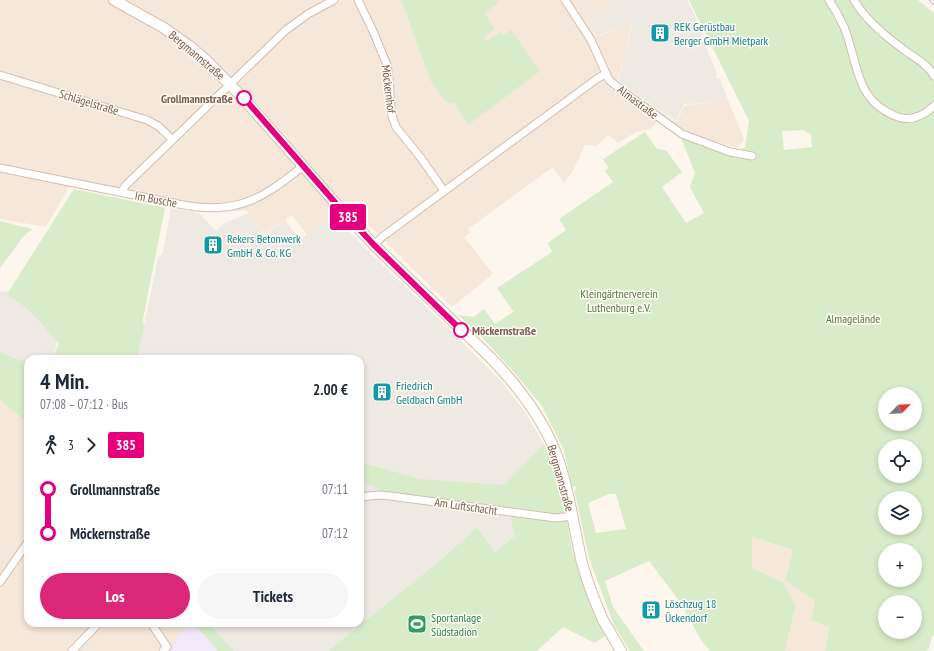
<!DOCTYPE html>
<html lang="de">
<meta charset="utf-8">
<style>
body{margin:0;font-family:"PT Sans Narrow",sans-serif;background:#f6f6f7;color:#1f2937;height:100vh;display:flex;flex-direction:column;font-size:15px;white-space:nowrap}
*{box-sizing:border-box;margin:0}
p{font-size:13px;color:#747a83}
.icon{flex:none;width:22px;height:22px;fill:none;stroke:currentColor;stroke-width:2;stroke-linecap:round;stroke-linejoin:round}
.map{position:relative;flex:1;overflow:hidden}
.sheet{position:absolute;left:24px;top:355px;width:340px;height:272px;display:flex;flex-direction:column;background:#fff;border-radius:12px;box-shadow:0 2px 6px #0003}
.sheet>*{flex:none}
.badge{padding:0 8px;border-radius:3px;font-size:14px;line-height:26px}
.needle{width:26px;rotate:65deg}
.tools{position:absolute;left:878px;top:387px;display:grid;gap:8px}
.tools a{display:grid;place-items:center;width:44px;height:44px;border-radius:50%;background:#fff;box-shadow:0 2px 6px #0003;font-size:20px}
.map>.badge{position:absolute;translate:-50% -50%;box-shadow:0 0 0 2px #fff}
.legs{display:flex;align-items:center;gap:6px;height:44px;padding:0 16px;font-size:13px}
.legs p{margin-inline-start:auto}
.overview{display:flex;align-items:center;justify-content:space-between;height:68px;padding:0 16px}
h1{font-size:22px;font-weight:700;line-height:30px}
.cta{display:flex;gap:8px;margin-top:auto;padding:8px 16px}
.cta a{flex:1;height:46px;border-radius:24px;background:#db2777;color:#fff;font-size:16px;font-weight:700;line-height:46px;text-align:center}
.cta a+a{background:#f6f6f7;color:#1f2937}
ul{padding:0 16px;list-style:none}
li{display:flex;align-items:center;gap:14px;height:44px;font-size:15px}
li i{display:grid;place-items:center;width:6px;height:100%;margin:0 5px;background:currentColor}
li i::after{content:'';width:10px;height:10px;margin:-5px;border:3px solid;border-radius:50%;background:#fff}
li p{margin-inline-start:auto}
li:first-child i{background:linear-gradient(#0000 50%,currentColor 0)}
li:last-child i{background:linear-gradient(currentColor 50%,#0000 0)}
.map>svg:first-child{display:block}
</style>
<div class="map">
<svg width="934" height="651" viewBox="0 0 934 651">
<rect width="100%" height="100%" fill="#fdf6ec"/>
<g fill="#f5e8da">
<polygon points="0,0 401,0 431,82 503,35 501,32 487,42 484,37 483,13 498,3 497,0 607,0 611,6 588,22 596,37 631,23 626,52 617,82 676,122 685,105 712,103 728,100 744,139 738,148 675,130 658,121 650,129 636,132 618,143 609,135 596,146 585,145 573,171 564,183 553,167 468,229 470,233 464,237 493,274 452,307 347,204 307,235 292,215 264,234 246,210 219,213 69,187 46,227 0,219"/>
<polygon points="0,400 28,423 28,623 194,623 218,651 0,651"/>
<polygon points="752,537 793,550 785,579 815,601 829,627 825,651 785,651 796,605 783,582 752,568"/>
</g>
<g fill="#efe9e4">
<polygon points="607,0 687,0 703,33 701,35 715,68 717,79 720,79 728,100 712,103 684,104 676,121 618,82 626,52 632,23 596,36 588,22 611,6"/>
<polygon points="171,208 199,213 216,231 225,223 248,213 264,235 285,220 300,240 333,215 369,252 447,327 501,381 525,412 544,444 504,485 508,508 515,536 495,552 477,527 443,558 328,651 234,651 208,623 360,623 360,359 137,359 158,258 163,253"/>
<polygon points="6,291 29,306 58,339 52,359 28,359 28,361 20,360 0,352 0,292"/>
</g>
<polygon fill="#f3e8fa" points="190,623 194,623 218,651 166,651"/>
<g fill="#d8ecc9" fill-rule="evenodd">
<polygon points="401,0 497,0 499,3 484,13 495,29 484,37 487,41 501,32 503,35 511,30 540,71 468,125 454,102 448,104 431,82"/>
<path d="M689,0H918L934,13V636L932,635L929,649L926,651H825L829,627L811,620L815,601L785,580L793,550L752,537V568L783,582L796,605L785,651H710L701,640L680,602L649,561L605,581L613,607L644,651H630L614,625L589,558L575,493H573L575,492L576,486L572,487L564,450L542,406L512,370L480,335L458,315L474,317L484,309L495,324L513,312L516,309L513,311L497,288L552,252L548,243L566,230L559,219L613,182L605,171L609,168L603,159L645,132L657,149L666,150L682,172L662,187L686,223L704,213L690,187L695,173L681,138L734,157L745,147L749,121ZM804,130L811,135L812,147L784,150L782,131ZM885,394H915V424H885ZM885,446H915V476H885ZM609,494H616L626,529L596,533L588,503ZM885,498H915V528H885ZM885,550H915V580H885ZM885,602H915V632H885Z"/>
<polygon points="74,189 165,208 143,319 144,328 137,359 52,359 59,343 29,310 7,294"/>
<polygon points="0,221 32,229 23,237 0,268"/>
<polygon points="0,352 20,360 28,361 28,423 0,400"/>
<polygon points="544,444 553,466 559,488 564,506 573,554 606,635 595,643 563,627 537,651 328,651 443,558 477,527 495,552 515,536 508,508 405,494 381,491 360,479 360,462 420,479 504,485"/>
<polygon points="194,623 208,623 234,651 218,651"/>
</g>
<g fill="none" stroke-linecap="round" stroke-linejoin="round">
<g stroke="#d1beb0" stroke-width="9">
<g id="street">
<polyline points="358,0 373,31 387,65 389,78 391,109 392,116 396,127 421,158 444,191"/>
<polyline points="565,0 591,40 609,80 625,93 682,134 730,152 752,156"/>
<path d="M829,0C835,9 840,18 844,27C859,64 854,101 898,117C912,122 924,115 934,106"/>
<path d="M854,0C865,19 885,36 903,49C913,57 928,64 934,76"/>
<polyline points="0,75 147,120 158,126 172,139"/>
<path d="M0,168C45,177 89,186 134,195C166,201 203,213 236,205C261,200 283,182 303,166"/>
<polyline points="121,192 126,185 286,30 308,14 334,0"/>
<polyline points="374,245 382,237 598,78 606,74"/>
<polyline points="360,497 379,495 390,496 556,518 572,516"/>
<polyline points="0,582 28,542"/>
<polyline points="151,623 167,647 163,651"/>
<polyline points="72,651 99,623"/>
</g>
</g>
<g stroke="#d6c0b0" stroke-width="12">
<path id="secondary" d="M114,0L164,28L192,48L205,59L243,98L339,207L374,245L490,357C518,386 543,418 557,456C567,483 571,511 577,539C579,548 580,557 583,566C588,584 595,602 603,620C609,630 615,641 621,651"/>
</g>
<use href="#street" stroke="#fff" stroke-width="7"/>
<use href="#secondary" stroke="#fff" stroke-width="10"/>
<g stroke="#b9a8c9" stroke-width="3.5">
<polyline id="rail" points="931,0 934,3"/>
</g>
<use href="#rail" stroke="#fffaf3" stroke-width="2" stroke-dasharray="6" stroke-linecap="butt"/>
</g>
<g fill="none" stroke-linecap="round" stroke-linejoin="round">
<g stroke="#fff" stroke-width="9">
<polyline id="line-1" points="244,98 339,207 374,245 461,330"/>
</g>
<use href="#line-1" stroke="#e6007e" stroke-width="6"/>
</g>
<defs>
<g id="building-square" transform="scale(1)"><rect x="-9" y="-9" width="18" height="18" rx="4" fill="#0f9aa8" stroke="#fffaf3"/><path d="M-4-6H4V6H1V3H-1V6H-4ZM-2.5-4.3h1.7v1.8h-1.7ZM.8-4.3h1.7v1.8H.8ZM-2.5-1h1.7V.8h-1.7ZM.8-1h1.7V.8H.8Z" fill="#fff"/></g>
<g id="stadium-square" transform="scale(1)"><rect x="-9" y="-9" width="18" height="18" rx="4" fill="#2e9e5b" stroke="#fffaf3"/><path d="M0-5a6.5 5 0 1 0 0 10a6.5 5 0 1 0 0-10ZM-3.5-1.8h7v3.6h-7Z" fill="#fff"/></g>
</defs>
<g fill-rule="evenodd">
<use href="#building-square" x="660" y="33"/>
<use href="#building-square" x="213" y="245"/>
<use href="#building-square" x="382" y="392"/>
<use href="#building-square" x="651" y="610"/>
<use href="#stadium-square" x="417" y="624"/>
</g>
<g fill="#fff" stroke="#e6007e" stroke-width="2">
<circle cx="244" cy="98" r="7"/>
<circle cx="461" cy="330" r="7"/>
</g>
<g text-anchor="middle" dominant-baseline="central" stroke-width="3" stroke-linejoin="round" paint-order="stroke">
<g font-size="12" fill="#0d838f" stroke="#fffaf3" text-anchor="start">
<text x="674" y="26">REK Gerüstbau<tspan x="674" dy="14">Berger GmbH Mietpark</tspan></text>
<text x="227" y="238">Rekers Betonwerk<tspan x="227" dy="14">GmbH &amp; Co. KG</tspan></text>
<text x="396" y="385">Friedrich<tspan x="396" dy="14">Geldbach GmbH</tspan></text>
<text x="665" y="603">Löschzug 18<tspan x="665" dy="14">Ückendorf</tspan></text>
</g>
<g font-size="12" fill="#7a5c4d" stroke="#fffaf3">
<text transform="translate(197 55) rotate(40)">Bergmannstraße</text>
<text transform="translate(389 89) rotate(83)">Möckernhof</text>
<text transform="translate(89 102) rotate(17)">Schlägelstraße</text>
<text transform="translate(638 102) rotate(37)">Almastraße</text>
<text transform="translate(156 199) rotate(11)">Im Busche</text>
<text transform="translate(561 478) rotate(74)">Bergmannstraße</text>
<text transform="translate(466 506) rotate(8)">Am Luftschacht</text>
</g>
<g font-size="12" font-weight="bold" fill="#7a5c4d" stroke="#fffaf3" text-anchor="end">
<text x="233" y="98">Grollmannstraße</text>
<text x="472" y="330" text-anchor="start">Möckernstraße</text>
</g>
<g font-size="12" fill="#537a41" stroke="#fffaf3">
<text x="619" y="293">Kleingärtnerverein<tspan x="619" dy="14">Luthenburg e.V.</tspan></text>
<text x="853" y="318">Almagelände</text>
</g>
<g font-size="12" fill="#27864d" stroke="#fffaf3" text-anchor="start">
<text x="431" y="617">Sportanlage<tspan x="431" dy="14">Südstadion</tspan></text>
</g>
</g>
</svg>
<div class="tools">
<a><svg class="needle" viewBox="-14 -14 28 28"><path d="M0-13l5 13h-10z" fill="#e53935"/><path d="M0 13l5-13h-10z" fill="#747a83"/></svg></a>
<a><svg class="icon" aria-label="locate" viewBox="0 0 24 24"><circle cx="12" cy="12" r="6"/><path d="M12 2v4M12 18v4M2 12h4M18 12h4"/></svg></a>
<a><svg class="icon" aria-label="layers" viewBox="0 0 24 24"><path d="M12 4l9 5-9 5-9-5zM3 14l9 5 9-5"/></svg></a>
<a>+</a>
<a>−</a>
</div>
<b class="badge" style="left:348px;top:217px;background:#e6007e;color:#fff">385</b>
<section class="sheet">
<div class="overview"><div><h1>4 Min.</h1><p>07:08 – 07:12 · Bus</p></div><b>2.00 €</b></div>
<div class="legs"><svg class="icon" aria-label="walk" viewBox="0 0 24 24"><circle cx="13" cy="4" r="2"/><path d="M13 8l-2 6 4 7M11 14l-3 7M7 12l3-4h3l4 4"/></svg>3<svg class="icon" aria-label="forward" viewBox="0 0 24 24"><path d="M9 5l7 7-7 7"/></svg><b class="badge" style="background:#e6007e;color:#fff">385</b></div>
<ul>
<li><i style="color:#e6007e"></i><b>Grollmannstraße</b><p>07:11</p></li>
<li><i style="color:#e6007e"></i><b>Möckernstraße</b><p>07:12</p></li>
</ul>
<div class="cta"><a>Los</a><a>Tickets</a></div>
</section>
</div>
